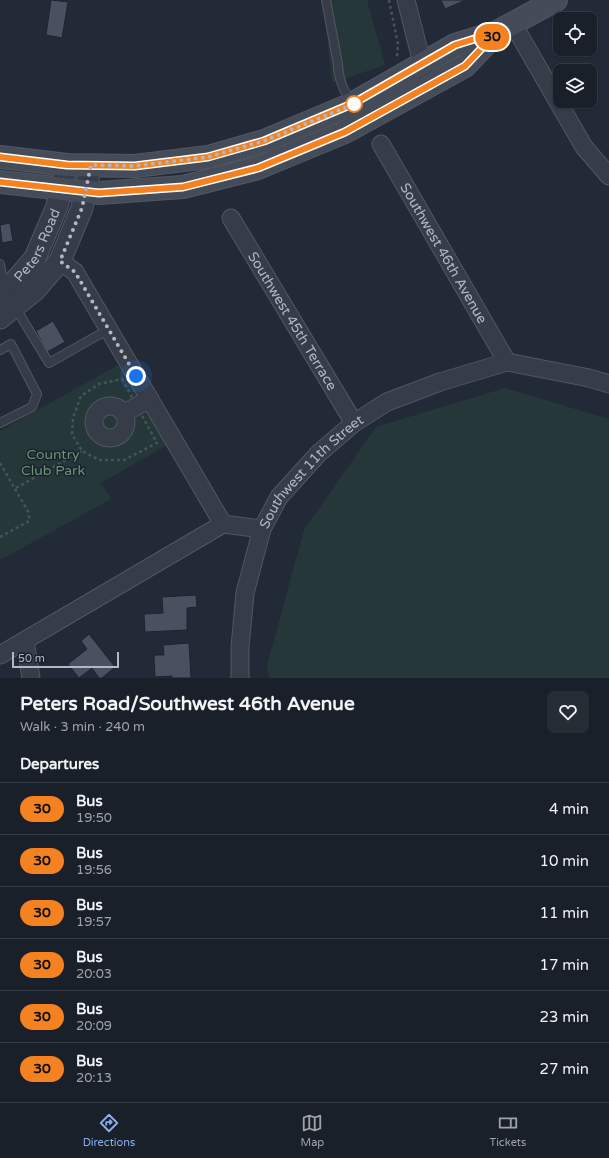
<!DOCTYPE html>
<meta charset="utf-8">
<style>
body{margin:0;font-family:"Varela Round",sans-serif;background:#272d35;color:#f1f3f6;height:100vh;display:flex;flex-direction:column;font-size:15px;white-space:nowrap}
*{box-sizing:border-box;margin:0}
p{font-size:13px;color:#9fa3a8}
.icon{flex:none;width:22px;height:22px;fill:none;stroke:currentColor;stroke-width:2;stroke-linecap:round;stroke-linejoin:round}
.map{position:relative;height:678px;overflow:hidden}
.sheet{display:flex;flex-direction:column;background:#1a2029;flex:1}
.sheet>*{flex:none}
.badge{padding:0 8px;border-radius:13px;font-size:14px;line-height:26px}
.controls{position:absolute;left:553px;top:12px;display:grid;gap:8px}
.controls a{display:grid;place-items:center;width:44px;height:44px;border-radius:8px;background:#1a2029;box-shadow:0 1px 3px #0004,0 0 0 1px #383e46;font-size:20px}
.scale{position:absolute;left:12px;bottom:10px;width:107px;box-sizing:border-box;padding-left:4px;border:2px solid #b1b7c4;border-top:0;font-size:11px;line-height:14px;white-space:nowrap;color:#b1b7c4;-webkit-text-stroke:3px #1b222c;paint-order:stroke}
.you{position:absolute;width:20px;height:20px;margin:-10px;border:3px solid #fff;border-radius:50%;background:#1a73e8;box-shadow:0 0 0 6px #1a73e833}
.map>.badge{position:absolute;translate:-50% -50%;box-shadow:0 0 0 2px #fff}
h2{padding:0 20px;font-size:15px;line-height:36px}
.round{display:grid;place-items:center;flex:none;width:42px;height:42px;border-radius:8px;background:#272d35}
.headline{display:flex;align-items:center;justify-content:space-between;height:68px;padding:0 20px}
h1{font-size:19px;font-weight:700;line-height:30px}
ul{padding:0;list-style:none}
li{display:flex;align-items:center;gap:12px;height:52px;padding:0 20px;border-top:1px solid #383e46}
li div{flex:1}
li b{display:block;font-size:15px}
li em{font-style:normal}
li .badge{min-width:44px;font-weight:700;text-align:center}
.tab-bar{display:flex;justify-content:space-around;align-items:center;height:56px;border-top:1px solid #383e46;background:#1a2029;font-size:11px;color:#9fa3a8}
.tab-bar a{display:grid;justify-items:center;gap:2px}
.tab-bar .active{color:#8badef}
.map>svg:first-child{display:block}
</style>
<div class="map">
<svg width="609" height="678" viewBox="0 0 609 678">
<rect width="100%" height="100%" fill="#232a37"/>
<g fill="#263739">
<polygon points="323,0 367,0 385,65 332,83"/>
<polygon points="120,364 167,445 101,483 111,499 0,560 0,431"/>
<polygon points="505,388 609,419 609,678 270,678 267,666 304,530 376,427"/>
</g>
<g fill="#495161" stroke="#1d242e">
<polygon points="51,0 68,2 62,38 46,35"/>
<polygon points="441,0 466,0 445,9"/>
<polygon points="10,223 13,241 2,243 0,225"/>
<polygon points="53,321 65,342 47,352 36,331"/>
<polygon points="196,595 197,607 187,608 187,630 145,632 144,614 163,613 162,597"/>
<polygon points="89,634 115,667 102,678 99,678 92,668 79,678 68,664 87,649 81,641"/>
<polygon points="189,643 191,678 172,678 172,676 155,677 154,655 164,655 163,645"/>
</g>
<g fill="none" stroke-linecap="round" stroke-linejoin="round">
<g stroke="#515762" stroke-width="10">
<g id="service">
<path d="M326,0L338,64C338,79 344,91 352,104"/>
<polyline points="0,264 4,287"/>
<polyline points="15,307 49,363 109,329"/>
<polyline points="0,350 11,344 37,394 32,407 0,423"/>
</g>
</g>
<g stroke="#515762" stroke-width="19">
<g id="minor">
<polyline points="406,0 425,75"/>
<polyline points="513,24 584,147 609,176"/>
<path id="s1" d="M381,144L507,362"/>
<path id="s2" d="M231,218L354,423"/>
<polyline points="60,261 75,272 223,524"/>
<circle cx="110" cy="422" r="16"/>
<polyline points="124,413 150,399"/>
<polyline points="25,641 31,678"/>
<polyline points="0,655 223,524 262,529"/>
<path id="s3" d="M240,678V647L245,593L262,529L279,497L319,453L354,423L387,402L440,382L507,362L589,378L609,384"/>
</g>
</g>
<g stroke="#515762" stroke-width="23">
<g id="tertiary">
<path id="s4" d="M0,293L16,280L35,258L57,206L67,165"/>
<polyline points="0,318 35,290 60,261 82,208 91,165"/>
</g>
</g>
<g stroke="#515762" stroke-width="24">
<g id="secondary">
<polyline points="0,157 67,165 135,166 208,157 264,141 352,104 455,45 497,32 556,0"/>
<polyline points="0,182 99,193 183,187 258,168 345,132 465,66 496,33"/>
</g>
</g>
<g stroke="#445457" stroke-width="2.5" stroke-dasharray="3 3" stroke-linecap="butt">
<polyline points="389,0 398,44 397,57"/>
<polygon points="122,379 157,443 124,460 99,460 82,451 72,434 73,418 81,396 99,384"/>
<polyline points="0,463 29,513 29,521 0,537"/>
<polyline points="16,488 82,451"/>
</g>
<use href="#service" stroke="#363c48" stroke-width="8"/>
<use href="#minor" stroke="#363c48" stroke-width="17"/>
<use href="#tertiary" stroke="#363c48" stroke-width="21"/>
<use href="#secondary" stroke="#444c5a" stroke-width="22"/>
</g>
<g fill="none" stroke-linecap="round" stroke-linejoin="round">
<g stroke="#fff" stroke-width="9">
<polyline id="line" points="0,157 67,165 135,166 208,157 264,141 352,104 455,45 497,32 465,66 345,132 258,168 183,187 99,193 0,182"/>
</g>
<use href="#line" stroke="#f58220" stroke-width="6"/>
<polyline stroke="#b1b7c4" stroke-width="4" stroke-dasharray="0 7.2" points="136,376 75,272 60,261 82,208 91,165 135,166 208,157 264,141 354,104"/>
</g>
<circle fill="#fff" stroke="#f58220" stroke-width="2" cx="354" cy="104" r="8"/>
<g text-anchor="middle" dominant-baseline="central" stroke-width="3" stroke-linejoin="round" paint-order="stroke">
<g font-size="14" fill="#b1b7c4" stroke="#1b222c">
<text stroke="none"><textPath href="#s4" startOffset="62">Peters Road</textPath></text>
<text stroke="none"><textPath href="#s1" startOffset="126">Southwest 46th Avenue</textPath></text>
<text stroke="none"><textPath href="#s2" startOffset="120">Southwest 45th Terrace</textPath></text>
<text stroke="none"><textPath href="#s3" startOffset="228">Southwest 11th Street</textPath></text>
</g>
<g font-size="14" fill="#6a9375" stroke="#1b222c">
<text x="53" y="454">Country<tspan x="53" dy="16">Club Park</tspan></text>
</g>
</g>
</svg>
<div class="controls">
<a><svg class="icon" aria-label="locate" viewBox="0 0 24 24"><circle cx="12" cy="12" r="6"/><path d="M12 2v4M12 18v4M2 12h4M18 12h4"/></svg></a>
<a><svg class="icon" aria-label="layers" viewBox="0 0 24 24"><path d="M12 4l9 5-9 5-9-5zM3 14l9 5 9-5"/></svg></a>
</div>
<div class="scale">50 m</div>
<div class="you" style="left:136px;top:376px"></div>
<b class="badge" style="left:492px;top:37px;background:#f58220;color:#111">30</b>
</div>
<section class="sheet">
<div class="headline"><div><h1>Peters Road/Southwest 46th Avenue</h1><p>Walk · 3 min · 240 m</p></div><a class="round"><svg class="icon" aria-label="heart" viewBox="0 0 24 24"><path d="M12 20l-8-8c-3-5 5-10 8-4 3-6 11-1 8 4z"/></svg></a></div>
<h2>Departures</h2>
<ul>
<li><span class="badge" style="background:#f58220;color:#111">30</span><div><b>Bus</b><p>19:50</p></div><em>4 min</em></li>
<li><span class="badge" style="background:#f58220;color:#111">30</span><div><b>Bus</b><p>19:56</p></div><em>10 min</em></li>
<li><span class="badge" style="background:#f58220;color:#111">30</span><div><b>Bus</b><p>19:57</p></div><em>11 min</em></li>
<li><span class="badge" style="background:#f58220;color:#111">30</span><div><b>Bus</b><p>20:03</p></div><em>17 min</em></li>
<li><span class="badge" style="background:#f58220;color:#111">30</span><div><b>Bus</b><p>20:09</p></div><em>23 min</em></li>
<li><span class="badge" style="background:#f58220;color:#111">30</span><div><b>Bus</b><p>20:13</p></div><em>27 min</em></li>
</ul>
</section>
<nav class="tab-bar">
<a class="active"><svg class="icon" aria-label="directions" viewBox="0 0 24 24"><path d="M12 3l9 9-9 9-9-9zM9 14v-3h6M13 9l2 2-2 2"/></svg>Directions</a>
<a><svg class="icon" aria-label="map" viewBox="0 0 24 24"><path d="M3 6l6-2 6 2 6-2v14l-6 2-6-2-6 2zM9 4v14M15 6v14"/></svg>Map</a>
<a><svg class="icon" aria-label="tickets" viewBox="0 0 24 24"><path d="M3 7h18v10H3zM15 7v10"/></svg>Tickets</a>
</nav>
